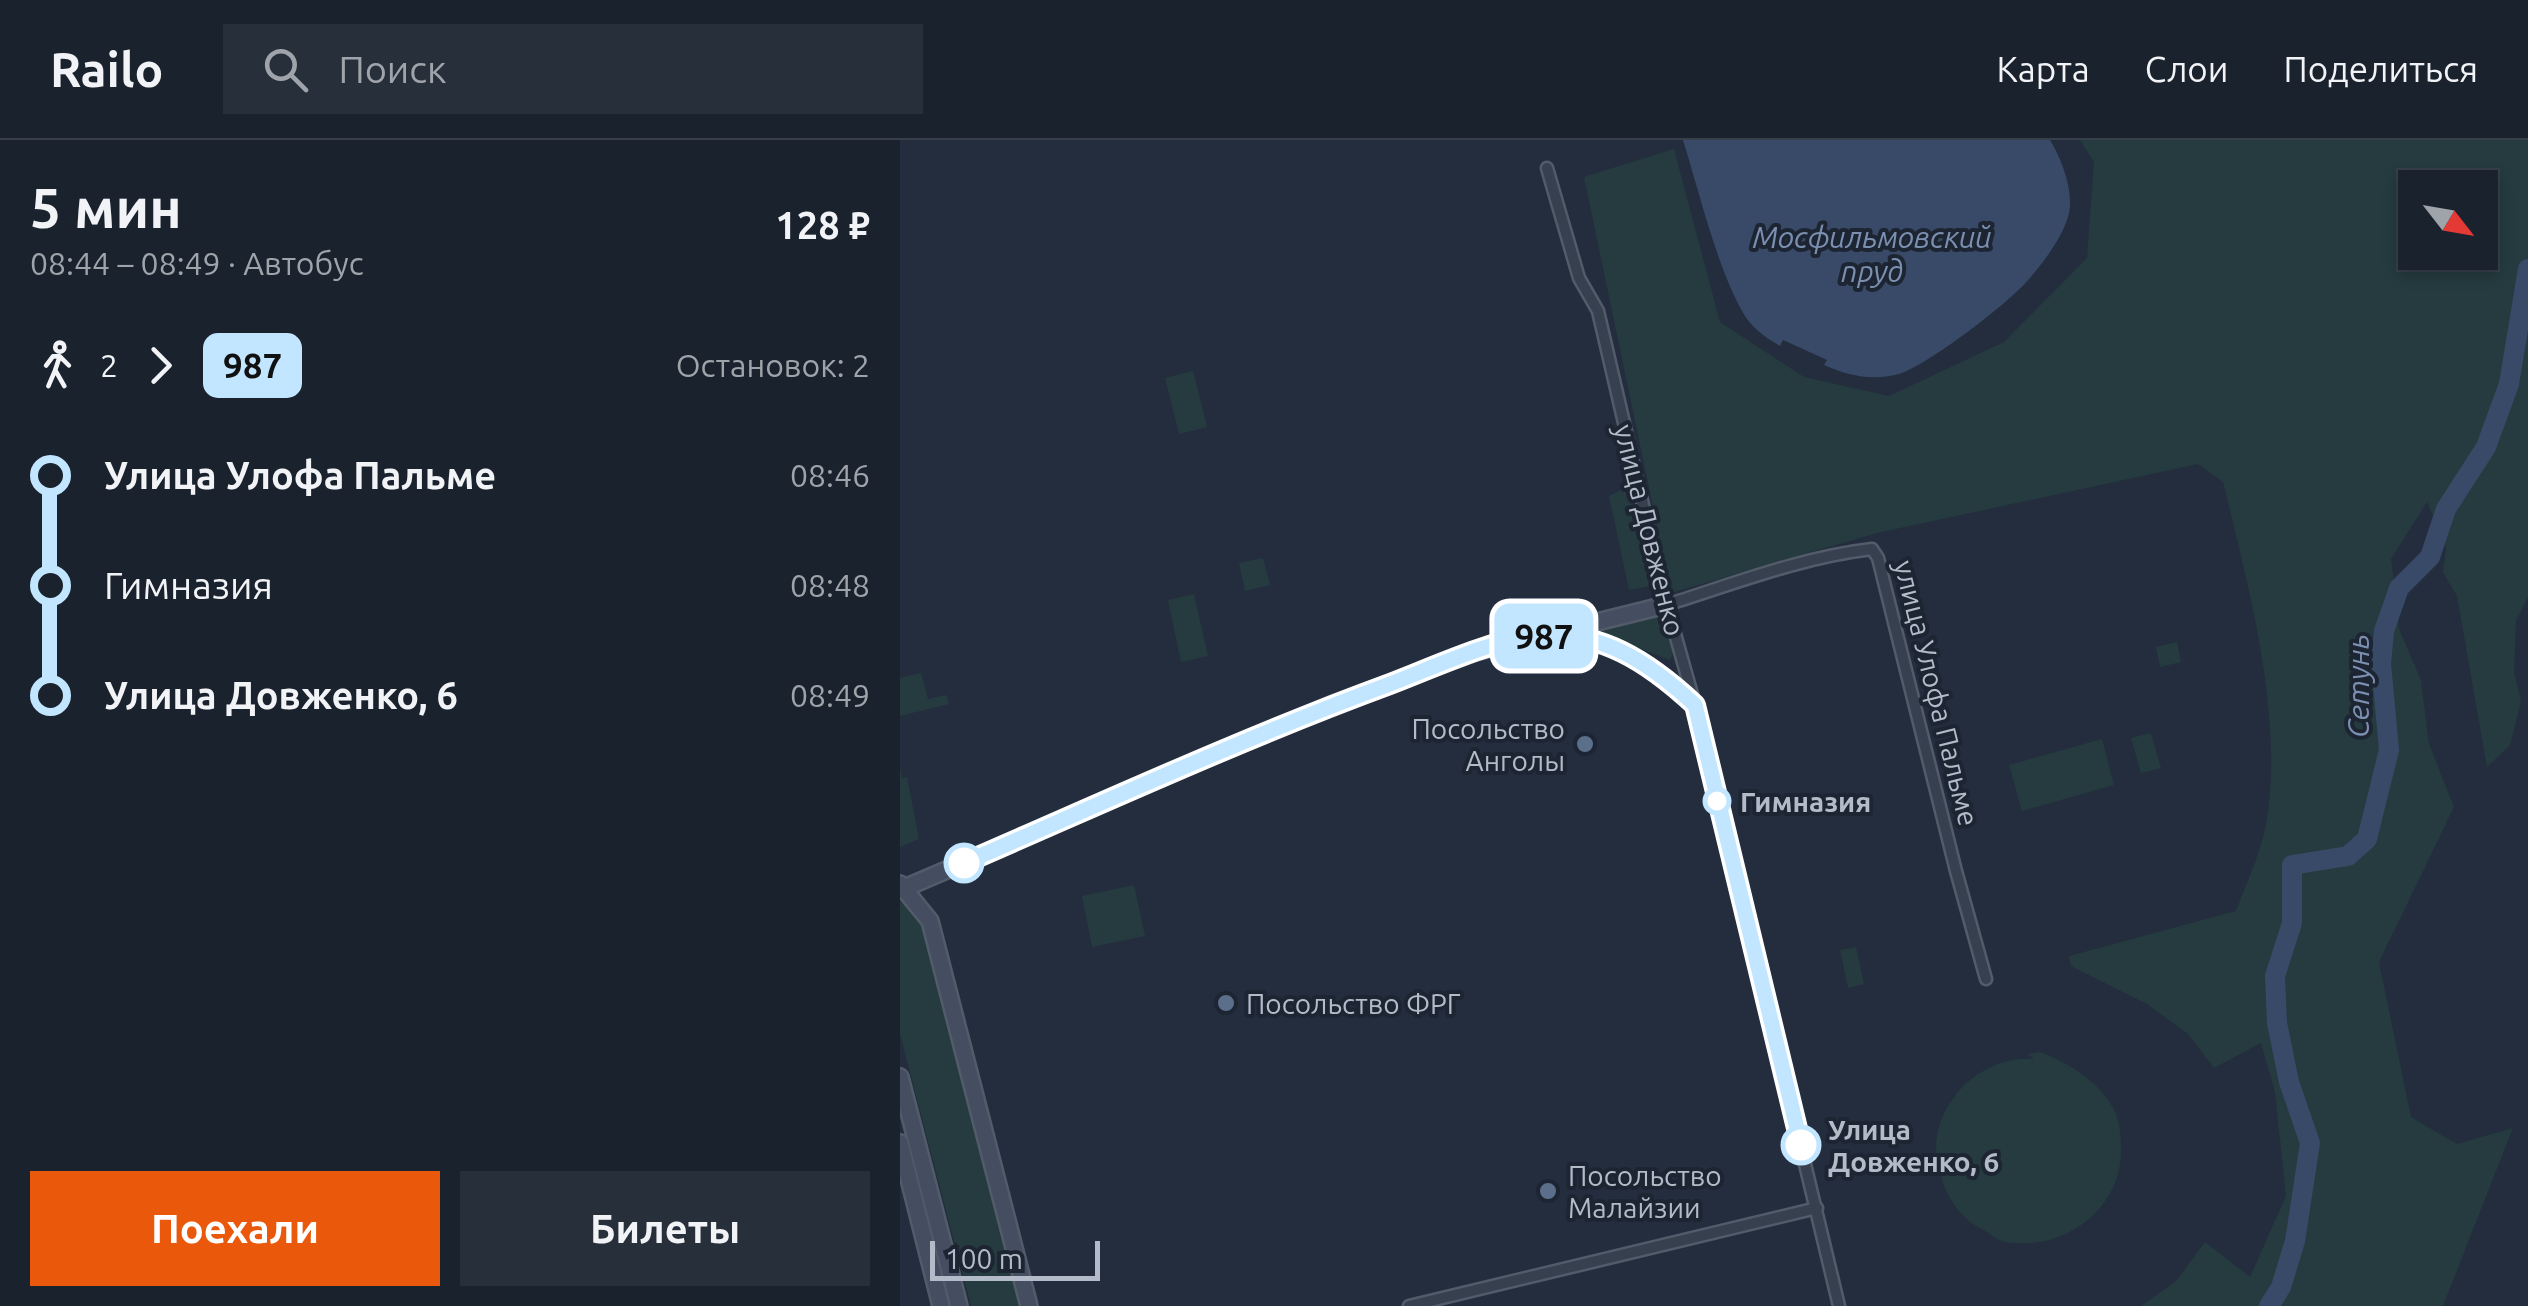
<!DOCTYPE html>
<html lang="ru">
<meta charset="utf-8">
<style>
body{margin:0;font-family:Ubuntu,sans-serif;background:#272f3a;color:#f1f3f6;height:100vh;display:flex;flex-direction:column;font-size:38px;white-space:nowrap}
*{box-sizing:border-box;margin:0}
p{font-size:32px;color:#9fa4aa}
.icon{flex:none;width:55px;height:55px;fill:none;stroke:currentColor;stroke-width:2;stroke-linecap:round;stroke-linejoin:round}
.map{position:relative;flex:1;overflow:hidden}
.sheet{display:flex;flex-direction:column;background:#1a222e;width:900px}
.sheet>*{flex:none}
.badge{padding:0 20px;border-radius:15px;font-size:35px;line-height:65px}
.needle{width:65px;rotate:121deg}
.tools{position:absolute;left:1498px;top:30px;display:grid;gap:20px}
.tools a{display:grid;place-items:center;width:100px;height:100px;border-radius:0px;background:#1a222e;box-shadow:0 5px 15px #0003,0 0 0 2px #383f4a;font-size:50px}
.scale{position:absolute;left:30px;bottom:25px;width:170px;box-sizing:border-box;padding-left:10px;border:5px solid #b3bbc9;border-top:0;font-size:28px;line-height:35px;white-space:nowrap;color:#b3bbc9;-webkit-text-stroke:8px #1d2533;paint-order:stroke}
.map>.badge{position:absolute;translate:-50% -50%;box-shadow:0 0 0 5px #fff}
.legs{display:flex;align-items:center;gap:15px;height:110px;padding:0 30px;font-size:32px}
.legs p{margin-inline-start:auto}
.head{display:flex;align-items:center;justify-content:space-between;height:170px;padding:0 30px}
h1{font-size:55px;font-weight:600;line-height:75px}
.cta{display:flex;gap:20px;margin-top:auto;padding:20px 30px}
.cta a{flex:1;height:115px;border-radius:0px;background:#ea580c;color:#fff;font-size:40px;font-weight:600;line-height:115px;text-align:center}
.cta a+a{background:#272f3a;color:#f1f3f6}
ul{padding:0 30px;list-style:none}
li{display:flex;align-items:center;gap:35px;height:110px;font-size:38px}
li i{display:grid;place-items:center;width:15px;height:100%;margin:0 12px;background:currentColor}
li i::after{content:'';width:25px;height:25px;margin:-12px;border:8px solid;border-radius:50%;background:#1a222e}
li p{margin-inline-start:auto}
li:first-child i{background:linear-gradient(#0000 50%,currentColor 0)}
li:last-child i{background:linear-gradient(currentColor 50%,#0000 0)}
header{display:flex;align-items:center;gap:60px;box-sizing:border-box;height:140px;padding:0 50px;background:#1a222e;border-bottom:2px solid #383f4a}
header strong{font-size:48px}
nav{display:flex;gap:55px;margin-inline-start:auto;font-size:35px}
.search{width:700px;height:90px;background:#272f3a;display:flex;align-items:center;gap:25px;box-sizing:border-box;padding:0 35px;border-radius:0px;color:#9fa4aa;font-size:38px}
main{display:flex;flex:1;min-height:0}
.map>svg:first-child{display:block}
</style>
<header>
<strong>Railo</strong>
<div class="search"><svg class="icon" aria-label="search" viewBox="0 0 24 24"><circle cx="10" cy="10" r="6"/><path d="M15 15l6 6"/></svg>Поиск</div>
<nav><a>Карта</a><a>Слои</a><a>Поделиться</a></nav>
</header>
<main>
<section class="sheet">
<div class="head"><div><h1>5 мин</h1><p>08:44 – 08:49 · Автобус</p></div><b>128 ₽</b></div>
<div class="legs"><svg class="icon" aria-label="walk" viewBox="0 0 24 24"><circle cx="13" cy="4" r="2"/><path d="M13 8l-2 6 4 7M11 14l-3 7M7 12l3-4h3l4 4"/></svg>2<svg class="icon" aria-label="forward" viewBox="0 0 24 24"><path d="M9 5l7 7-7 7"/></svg><b class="badge" style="background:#c2e6ff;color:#111">987</b><p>Остановок: 2</p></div>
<ul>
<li><i style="color:#c2e6ff"></i><b>Улица Улофа Пальме</b><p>08:46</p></li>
<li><i style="color:#c2e6ff"></i><span>Гимназия</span><p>08:48</p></li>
<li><i style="color:#c2e6ff"></i><b>Улица Довженко, 6</b><p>08:49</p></li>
</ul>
<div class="cta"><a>Поехали</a><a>Билеты</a></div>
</section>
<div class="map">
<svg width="1628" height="1166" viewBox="0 0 1628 1166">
<rect width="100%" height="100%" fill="#232d3e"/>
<g fill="#253b3f" fill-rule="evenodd">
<path d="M1180,0H1628V457L1616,481L1614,532L1621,561L1610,605L1587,627L1557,456L1543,432L1546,408L1527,362L1491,419L1499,489L1521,540L1529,604L1554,667L1479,822L1511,977L1557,1004L1613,988L1543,1166H1241L1276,1141L1305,1102L1350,1137L1386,1056L1375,952L1361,903L1314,928L1288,894L1247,864L1171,826L1169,816L1336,771C1346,744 1361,713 1366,684C1385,578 1348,445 1323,342L1298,324L977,393L771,453L684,37L774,9L820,182L904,237L989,256L1104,202L1187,118L1194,22ZM1515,48H1580V112H1515Z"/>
<polygon points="293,231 307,287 279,294 265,238"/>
<polygon points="730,345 750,446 729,450 709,356"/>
<polygon points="363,418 370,445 345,451 339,423"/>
<polygon points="294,454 308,516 281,522 268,460"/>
<polygon points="755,475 765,482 773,514 770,520 701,494 703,489"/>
<polygon points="1277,502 1281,522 1260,527 1256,507"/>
<polygon points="21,533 28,559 46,555 49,564 0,576 0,538"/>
<polygon points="1251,593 1261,628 1241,633 1231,598"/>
<polygon points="1202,599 1214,645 1122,671 1109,625"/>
<polygon points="0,628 2,638 7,637 19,699 0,707"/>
<polygon points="234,745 245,796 192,807 182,756"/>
<polygon points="0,762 7,763 20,776 123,1166 71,1166 0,894"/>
<polygon points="956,807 964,844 948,848 940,810"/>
<path d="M1140,912C1168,923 1196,939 1212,966C1220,978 1221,997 1221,1011C1221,1070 1163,1112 1106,1102C1098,1101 1088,1092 1080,1088C1055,1076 1042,1047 1037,1021C1029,967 1078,915 1134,919L1127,914Z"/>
</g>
<path fill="#384a67" d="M783,0H1150C1161,18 1171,44 1170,66C1169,89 1144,122 1129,139C1109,163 1028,225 999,234C972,241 949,236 924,225L927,220L883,200L880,206C867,198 854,190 845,176C818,132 799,51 783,0Z"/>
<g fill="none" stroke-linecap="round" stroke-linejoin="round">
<polyline stroke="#384a67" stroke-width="20" points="1369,1166 1381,1147 1395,1101 1410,1003 1389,942 1377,883 1375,836 1392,783 1392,725 1448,716 1467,699 1489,610 1481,524 1484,491 1499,448 1530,417 1546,369 1586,307 1609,244 1628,129"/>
<g stroke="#525b69" stroke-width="15">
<g id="street">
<polyline points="647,28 679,138 698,171 763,451 795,565 939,1166"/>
<path d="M766,465C833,444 902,417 972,409L978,418L1056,731L1086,839"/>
<path d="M656,497C714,499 754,526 794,564"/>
<polyline points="509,1166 917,1068"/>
</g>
</g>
<g stroke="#525b69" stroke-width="20">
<g id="secondary">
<polyline points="0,744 30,781 129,1166"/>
<polyline points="0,750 431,565 575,512 766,465"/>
<polyline points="0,937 59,1166"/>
<polyline points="0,1003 41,1166"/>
</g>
</g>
<use href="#street" stroke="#37404e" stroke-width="10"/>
<use href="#secondary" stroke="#454e61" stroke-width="15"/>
</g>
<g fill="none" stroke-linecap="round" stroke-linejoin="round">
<g stroke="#fff" stroke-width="22">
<path id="line-1" d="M64,723C205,662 346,597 490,544C532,528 590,501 633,496C699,488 750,523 795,565L901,1005"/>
</g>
<use href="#line-1" stroke="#c2e6ff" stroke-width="15"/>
</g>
<g fill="#5c6f8a" stroke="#1d2533" stroke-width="4">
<circle cx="685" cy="604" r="10"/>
<circle cx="326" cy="863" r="10"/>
<circle cx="648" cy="1051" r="10"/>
</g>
<g fill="#fff" stroke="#c2e6ff" stroke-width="5">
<circle cx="817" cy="661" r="12"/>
<circle cx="64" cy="723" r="18"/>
<circle cx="901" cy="1005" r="18"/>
</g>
<g text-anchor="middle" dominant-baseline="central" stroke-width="8" stroke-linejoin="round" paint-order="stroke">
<g font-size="28" fill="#b3bbc9" stroke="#1d2533">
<text transform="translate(750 390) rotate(76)">улица Довженко</text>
<text transform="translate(1037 553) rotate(76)">улица Улофа Пальме</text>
</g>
<g font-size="28" fill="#b3bbc9" stroke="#1d2533" text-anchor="start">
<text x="665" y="588" text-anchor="end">Посольство<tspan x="665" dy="32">Анголы</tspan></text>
<text x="346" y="863">Посольство ФРГ</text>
<text x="668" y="1035">Посольство<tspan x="668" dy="32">Малайзии</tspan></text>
</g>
<g font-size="28" font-weight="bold" fill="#b3bbc9" stroke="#1d2533" text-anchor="start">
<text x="840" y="661">Гимназия</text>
<text x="928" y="989">Улица<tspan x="928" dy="32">Довженко, 6</tspan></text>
</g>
<g font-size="30" font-style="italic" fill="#7b8fb1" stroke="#1d2533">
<text x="972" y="97">Мосфильмовский<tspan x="972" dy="34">пруд</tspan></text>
<text transform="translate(1458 546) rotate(-90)">Сетунь</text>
</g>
</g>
</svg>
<div class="tools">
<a><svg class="needle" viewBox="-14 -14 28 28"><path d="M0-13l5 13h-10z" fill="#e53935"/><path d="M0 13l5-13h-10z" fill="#9fa4aa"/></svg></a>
</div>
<div class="scale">100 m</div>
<b class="badge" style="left:644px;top:496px;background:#c2e6ff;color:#111">987</b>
</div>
</main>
